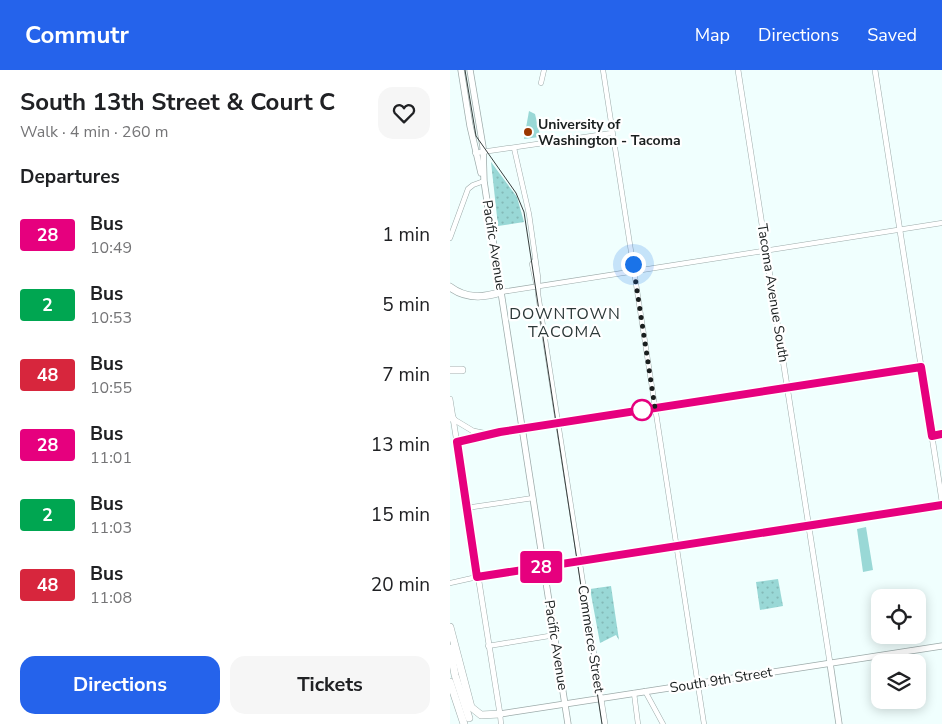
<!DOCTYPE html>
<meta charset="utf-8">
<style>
body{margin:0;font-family:"Nunito Sans",sans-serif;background:#f6f6f6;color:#202124;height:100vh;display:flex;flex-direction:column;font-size:19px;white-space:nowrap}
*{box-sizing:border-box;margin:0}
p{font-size:16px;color:#757577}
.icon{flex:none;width:28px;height:28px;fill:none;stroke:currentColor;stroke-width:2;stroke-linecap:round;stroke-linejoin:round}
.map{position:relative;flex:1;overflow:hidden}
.details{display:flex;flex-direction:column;background:#fff;width:450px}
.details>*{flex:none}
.badge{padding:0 10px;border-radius:4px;font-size:18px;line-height:32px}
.tools{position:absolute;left:421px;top:519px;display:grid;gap:10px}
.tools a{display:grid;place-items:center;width:55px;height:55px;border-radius:10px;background:#fff;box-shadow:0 2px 12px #0003;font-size:25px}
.you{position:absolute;width:25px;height:25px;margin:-12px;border:4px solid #fff;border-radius:50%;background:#1a73e8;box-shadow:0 0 0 8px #1a73e833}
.map>.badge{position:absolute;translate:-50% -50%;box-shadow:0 0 0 2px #fff}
h2{padding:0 20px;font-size:19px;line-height:45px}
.round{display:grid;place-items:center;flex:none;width:52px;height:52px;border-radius:15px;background:#f6f6f6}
.headline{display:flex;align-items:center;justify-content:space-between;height:85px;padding:0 20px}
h1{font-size:24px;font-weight:700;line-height:38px}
.cta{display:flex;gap:10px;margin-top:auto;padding:10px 20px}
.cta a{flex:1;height:58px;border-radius:15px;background:#2563eb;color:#fff;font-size:20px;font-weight:700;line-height:58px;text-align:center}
.cta a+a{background:#f6f6f6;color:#202124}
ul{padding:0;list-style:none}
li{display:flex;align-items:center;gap:15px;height:70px;padding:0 20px}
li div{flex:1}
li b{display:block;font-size:19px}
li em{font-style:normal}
li .badge{min-width:55px;font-weight:700;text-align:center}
header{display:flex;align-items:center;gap:30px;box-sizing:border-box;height:70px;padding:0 25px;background:#2563eb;color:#fff}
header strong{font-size:24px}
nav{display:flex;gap:28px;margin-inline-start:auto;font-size:18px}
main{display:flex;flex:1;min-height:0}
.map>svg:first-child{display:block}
</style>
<header>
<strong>Commutr</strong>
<nav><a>Map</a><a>Directions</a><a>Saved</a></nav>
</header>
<main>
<section class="details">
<div class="headline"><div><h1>South 13th Street &amp; Court C</h1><p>Walk · 4 min · 260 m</p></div><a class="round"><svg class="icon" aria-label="heart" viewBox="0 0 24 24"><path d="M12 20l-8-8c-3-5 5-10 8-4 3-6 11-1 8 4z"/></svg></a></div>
<h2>Departures</h2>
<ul>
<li><span class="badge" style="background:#e6007e;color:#fff">28</span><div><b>Bus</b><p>10:49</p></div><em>1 min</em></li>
<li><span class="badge" style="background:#00a651;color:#fff">2</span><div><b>Bus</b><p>10:53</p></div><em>5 min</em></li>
<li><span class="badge" style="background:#d7263d;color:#fff">48</span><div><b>Bus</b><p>10:55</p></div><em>7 min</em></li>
<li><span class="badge" style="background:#e6007e;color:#fff">28</span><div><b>Bus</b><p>11:01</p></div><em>13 min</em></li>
<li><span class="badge" style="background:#00a651;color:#fff">2</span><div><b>Bus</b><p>11:03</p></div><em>15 min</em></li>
<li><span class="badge" style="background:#d7263d;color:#fff">48</span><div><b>Bus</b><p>11:08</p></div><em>20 min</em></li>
</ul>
<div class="cta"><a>Directions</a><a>Tickets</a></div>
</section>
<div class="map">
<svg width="492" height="654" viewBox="0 0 492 654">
<defs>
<pattern id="park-dots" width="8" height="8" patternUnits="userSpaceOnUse" patternTransform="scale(1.25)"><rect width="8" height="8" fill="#99d8d6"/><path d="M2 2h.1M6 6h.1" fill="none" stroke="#83b9b7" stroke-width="1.8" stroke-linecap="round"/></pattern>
</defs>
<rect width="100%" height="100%" fill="#f0fffe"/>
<g fill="#99d8d6">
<polygon points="79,41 85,44 90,65 89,67 74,69"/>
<polygon points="416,457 423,500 413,502 407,459"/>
</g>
<g fill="url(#park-dots)">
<polygon points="41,92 67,127 74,152 48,156"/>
<polygon points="328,509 333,536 310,540 306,512"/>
<polygon points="161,516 169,570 166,565 150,573 140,519"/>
</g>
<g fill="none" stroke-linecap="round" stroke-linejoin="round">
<g stroke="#9dabaa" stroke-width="5.5">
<g id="tertiary">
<polyline points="153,0 254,654"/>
<polyline points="91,13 94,0"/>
<polyline points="64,78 79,144 88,207 88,224 151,629"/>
<polyline points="25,83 162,63"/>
<polyline points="0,168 18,119 23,115 34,111"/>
<polyline points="85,190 82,194 86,213"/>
<polyline points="51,222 492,153"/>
<polyline points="73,359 471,297"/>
<polyline points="482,366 492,364"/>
<polyline points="16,438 83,428"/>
<polyline points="0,513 27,507"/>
<polyline points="38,576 105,565"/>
<polyline points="195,621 213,654"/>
<polyline points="184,623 188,654"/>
<polyline points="50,644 51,654"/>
</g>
</g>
<g stroke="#9dabaa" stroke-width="6">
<g id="secondary">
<polyline points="288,0 380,593"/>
<polyline points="425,0 492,431"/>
<polyline points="0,329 50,644"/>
<polyline points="3,349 23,361 38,364"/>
<polyline points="7,372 73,359"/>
<polyline points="27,507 492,435"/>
<polyline points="151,629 155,654"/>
</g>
</g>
<g stroke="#9dabaa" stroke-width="7">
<g id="primary">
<polyline points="11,0 20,56 31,103"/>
<polyline points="20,0 33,77 34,111 40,151 118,654"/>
<polyline points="380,593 389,654"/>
<polyline points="50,644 492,576"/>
</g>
</g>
<g stroke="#9dabaa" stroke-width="8">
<g id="motorway">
<path d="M0,217C16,229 33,228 51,222"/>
<polyline points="0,300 12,300"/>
<polyline points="0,347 3,349"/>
<polyline points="0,557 21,637 31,645 50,644"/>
<polyline points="0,578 5,605 19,648"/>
<polyline points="0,612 14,654"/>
</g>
</g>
<use href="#tertiary" stroke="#fff" stroke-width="4.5"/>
<use href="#secondary" stroke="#fff" stroke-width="5"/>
<use href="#primary" stroke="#fff" stroke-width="5.5"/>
<use href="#motorway" stroke="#fff" stroke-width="7"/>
<polyline stroke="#373e3d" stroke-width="1" points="15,0 26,66 66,123 74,142 152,654"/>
</g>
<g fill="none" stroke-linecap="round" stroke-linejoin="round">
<g stroke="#fff" stroke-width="11">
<polyline id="line" points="492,364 482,366 471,297 50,362 7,372 27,507 492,435"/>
</g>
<use href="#line" stroke="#e6007e" stroke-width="8"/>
<polyline stroke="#1a1f1f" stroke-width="5" stroke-dasharray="0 9" points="183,194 205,338 192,340"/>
</g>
<circle fill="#9b3700" stroke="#fff" stroke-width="2" cx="78" cy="62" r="5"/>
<circle fill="#fff" stroke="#e6007e" stroke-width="2.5" cx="192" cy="340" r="10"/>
<g text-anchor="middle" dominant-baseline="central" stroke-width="4.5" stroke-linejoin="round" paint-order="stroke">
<g font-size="14" font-weight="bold" fill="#1a1f1f" stroke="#fff" text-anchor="start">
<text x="88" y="54">University of<tspan x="88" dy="16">Washington - Tacoma</tspan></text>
</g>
<g font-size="14" fill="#1a1f1f" stroke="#fff">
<text transform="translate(44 175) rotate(81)">Pacific Avenue</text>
<text transform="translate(323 223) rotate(81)">Tacoma Avenue South</text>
<text transform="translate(141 569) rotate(81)">Commerce Street</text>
<text transform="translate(106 575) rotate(81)">Pacific Avenue</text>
<text transform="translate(271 610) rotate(-9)">South 9th Street</text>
</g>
<g font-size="16" letter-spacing="1" fill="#2c3838" stroke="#fff">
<text x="115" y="244">DOWNTOWN<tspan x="115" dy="18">TACOMA</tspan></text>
</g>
</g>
</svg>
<div class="tools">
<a><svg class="icon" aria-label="locate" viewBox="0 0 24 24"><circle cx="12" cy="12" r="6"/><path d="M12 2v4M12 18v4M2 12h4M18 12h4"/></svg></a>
<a><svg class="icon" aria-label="layers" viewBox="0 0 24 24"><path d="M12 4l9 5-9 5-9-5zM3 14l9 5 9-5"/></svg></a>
</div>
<div class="you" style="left:183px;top:194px"></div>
<b class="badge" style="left:91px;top:497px;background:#e6007e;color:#fff">28</b>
</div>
</main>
